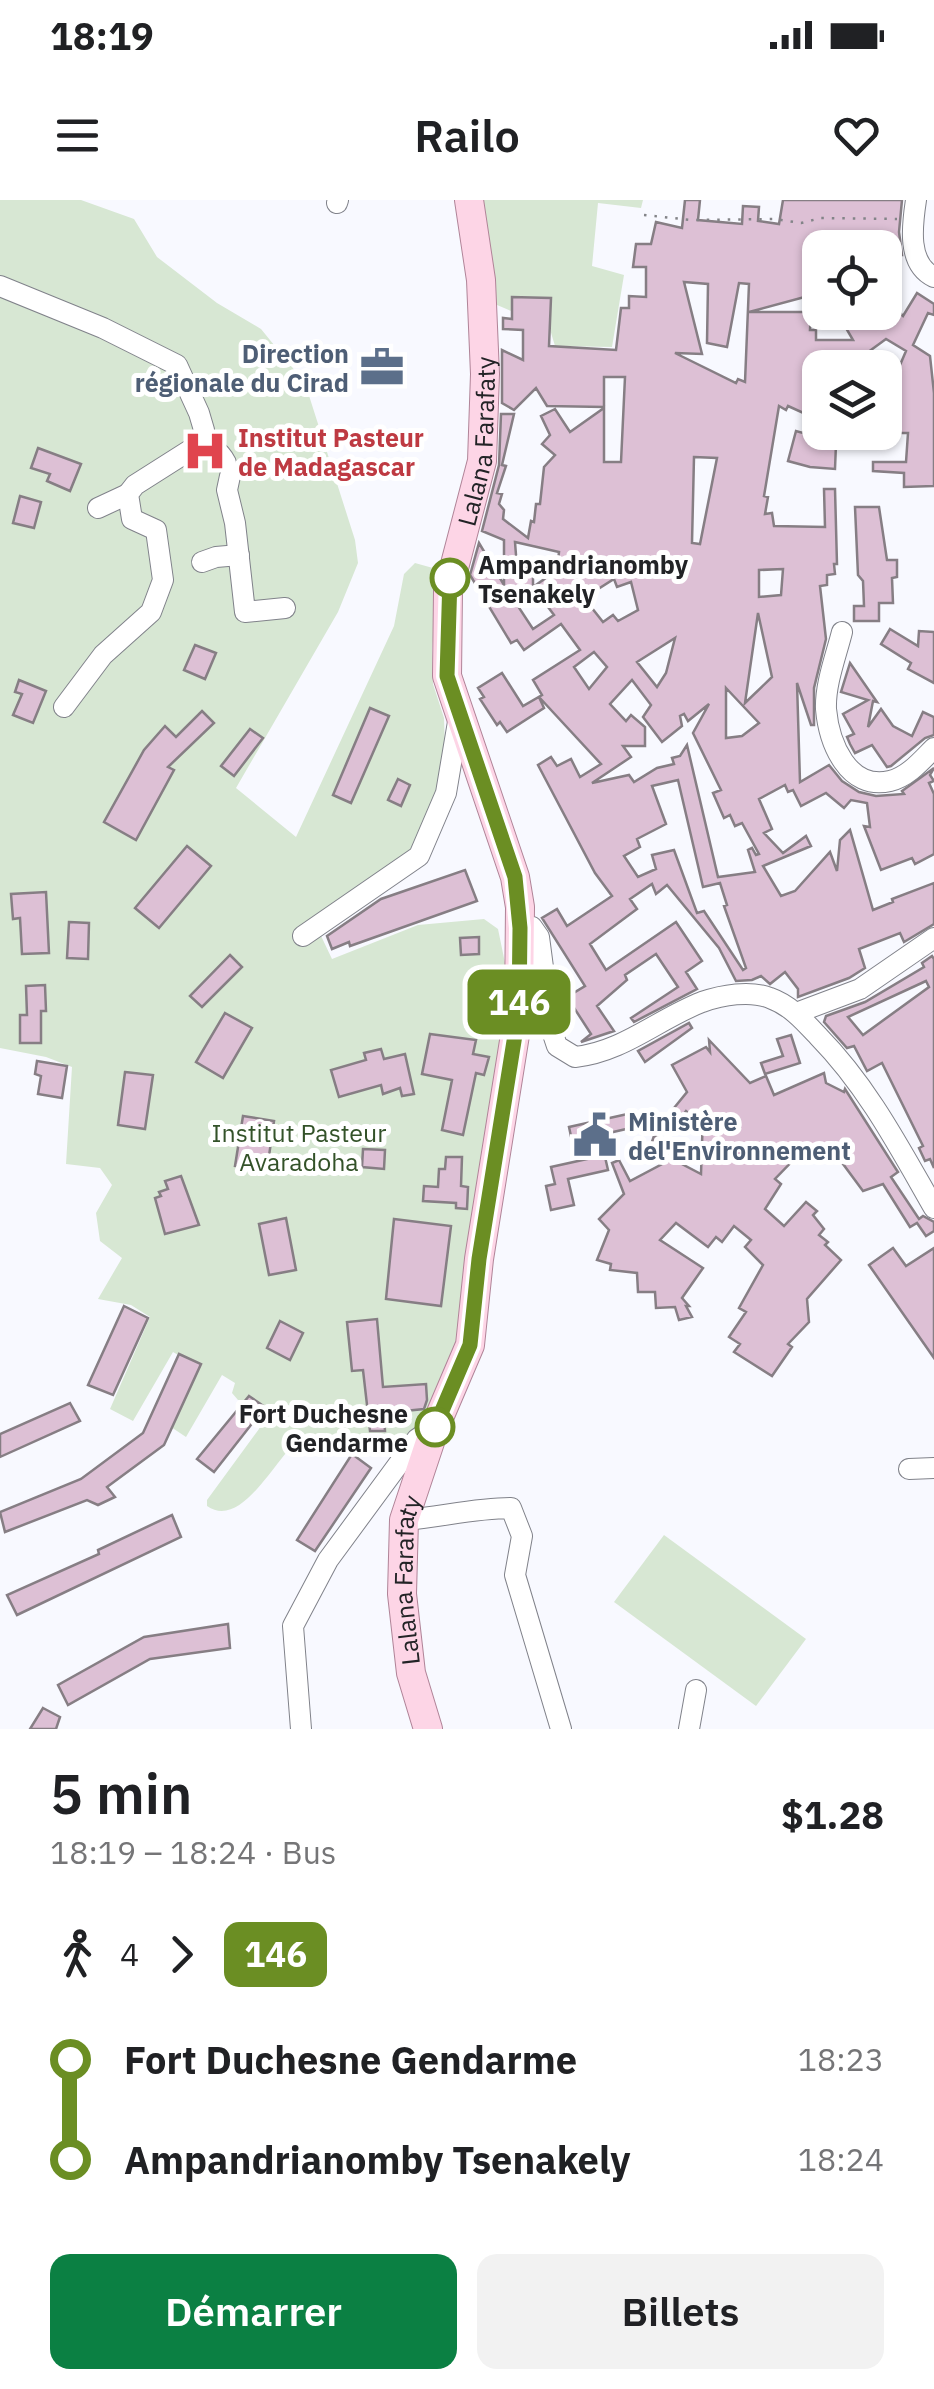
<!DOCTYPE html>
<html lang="fr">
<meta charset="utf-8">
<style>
body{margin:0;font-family:"IBM Plex Sans",sans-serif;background:#f2f2f2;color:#202124;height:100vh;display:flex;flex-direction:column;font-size:38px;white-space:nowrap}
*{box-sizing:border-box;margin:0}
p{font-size:32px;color:#757577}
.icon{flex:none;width:55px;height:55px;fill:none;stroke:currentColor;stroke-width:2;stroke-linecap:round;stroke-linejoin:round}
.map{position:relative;height:1529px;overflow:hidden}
.drawer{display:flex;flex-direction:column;background:#fff;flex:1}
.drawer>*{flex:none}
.badge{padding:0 20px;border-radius:15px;font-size:35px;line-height:65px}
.controls{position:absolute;left:802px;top:30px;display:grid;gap:20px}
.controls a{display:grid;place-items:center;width:100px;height:100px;border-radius:20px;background:#fff;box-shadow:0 2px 8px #0004;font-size:50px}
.map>.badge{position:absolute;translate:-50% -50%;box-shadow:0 0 0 5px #fff}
.legs{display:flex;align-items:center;gap:15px;height:110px;padding:0 50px;font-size:32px}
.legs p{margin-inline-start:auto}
.headline{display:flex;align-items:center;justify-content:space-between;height:170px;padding:0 50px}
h1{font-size:55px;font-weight:600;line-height:75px}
.cta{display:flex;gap:20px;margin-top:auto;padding:20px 50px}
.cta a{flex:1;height:115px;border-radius:20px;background:#0b8043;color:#fff;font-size:40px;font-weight:600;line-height:115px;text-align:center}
.cta a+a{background:#f2f2f2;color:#202124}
ul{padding:0 50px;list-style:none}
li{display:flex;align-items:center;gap:35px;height:100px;font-size:38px}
li i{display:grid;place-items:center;width:15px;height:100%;margin:0 12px;background:currentColor}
li i::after{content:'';width:25px;height:25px;margin:-12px;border:8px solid;border-radius:50%;background:#fff}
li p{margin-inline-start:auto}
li:first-child i{background:linear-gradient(#0000 50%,currentColor 0)}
li:last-child i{background:linear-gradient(currentColor 50%,#0000 0)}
.status{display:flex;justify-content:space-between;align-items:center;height:70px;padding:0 50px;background:#fff;direction:ltr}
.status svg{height:28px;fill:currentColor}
header{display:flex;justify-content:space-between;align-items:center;height:130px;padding:0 50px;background:#fff;font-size:45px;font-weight:600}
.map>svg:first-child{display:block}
</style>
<div class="status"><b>18:19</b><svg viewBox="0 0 49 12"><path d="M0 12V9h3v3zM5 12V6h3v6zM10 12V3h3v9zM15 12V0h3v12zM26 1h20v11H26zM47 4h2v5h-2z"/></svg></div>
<header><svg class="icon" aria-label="menu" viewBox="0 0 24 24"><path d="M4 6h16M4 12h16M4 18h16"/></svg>Railo<svg class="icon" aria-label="heart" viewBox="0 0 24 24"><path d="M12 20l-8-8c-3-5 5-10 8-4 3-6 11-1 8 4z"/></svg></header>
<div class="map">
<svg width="934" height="1529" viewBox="0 0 934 1529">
<rect width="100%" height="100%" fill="#f8f9ff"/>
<g fill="#d7e7d3">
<path d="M0,0H81L134,19L157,57L217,103L261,129L305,183L355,340L358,363L338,412L236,588L296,637L394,426L404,374L415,363L440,370L432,449L433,484L444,518L446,577L412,654L313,719L332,759L418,725L484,719L498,729L505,763L501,815L495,820L513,824L469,1120L433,1218L406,1241L390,1238L304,1236C279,1249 244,1332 207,1306V1300L259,1229L264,1211L250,1201L238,1200L232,1193L235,1183L222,1175L186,1237L165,1223L194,1164L173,1152L133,1221L110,1209L150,1117L131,1105L98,1099L122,1058L100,1041L96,1013L112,985L100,968L66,964L72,867L46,857L0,848Z"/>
<polygon points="474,0 643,0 641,8 598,3 592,66 624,75 612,147 555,146 546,116 535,100 511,111 490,102"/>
<polygon points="664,1335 806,1439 756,1506 614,1402"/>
</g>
<g fill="#ddc0d5" stroke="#867e84" stroke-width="2.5" fill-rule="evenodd">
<path d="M685,0H700L698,20L742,24L743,6L759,7L758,21L779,24L783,0H902L899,32L902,55L885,56V48L851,44L852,48H813L820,71V91L812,80V95L749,112H811L810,130H816V140H853L846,128L864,112H885V98L903,116L917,93L934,104V115L928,113L913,145L930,156L934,193V286L904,287V273L873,271V262H906L908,233H885V167L897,172L906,151L886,139L860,158L881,168H820V218L815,232H844L846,243L836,244L835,269L810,267L788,261L796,231L803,233L808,215L788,206L786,210L779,206L764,296L768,297L765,314L772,313L774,326L825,327L824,289H835L837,364H834L835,374L827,375V385L820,386L826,439L814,488V525H811L797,483L800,582L829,565L842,581L859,592L876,596L904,594L902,591L934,568L930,575L934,581L929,583L934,594V654L915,664L912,658L881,670L864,626L870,627L867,603L851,600L844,608L826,593L801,606L793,590L788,592L785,585L759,599L772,629L764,633L783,653L806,636L811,646L763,666L781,696L795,691L830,652L837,671L840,640L850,630L873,710L893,702L892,699L934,683V724L904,742L900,733L859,749L865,768L849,778L798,797V789L785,772L770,784L761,776L752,780L736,781L719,748L667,685L656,694L652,684L630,699L637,709L590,744L606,770L676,722L702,761L686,772L697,789L634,822L631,818L678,787L656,754L625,775L627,780L597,806L614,831L581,842L591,834L567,797L585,786L542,718L557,709L567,726L612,696L595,673L538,565L551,557L557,566L571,559L580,577L601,564L539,497L544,508L507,532L500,522L497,525L480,499L484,497L478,488L502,473L523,506L542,495L533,480L580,450L561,424L524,450L517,440L511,443L470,375L479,343L504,385V340L482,331L499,265L501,214H514L502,265L506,266L497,293L502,294L499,304L504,310L503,319L528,338L531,321L534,322L536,304H540L544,267L555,255L542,244L550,235L541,216L555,209L570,232L604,208V262H621L625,177H604V207L547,206L536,188L514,210L502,203V150L523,160V130L503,129V118L512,119V97L551,98L549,146L616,150L621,108H629V96L646,97V67H633L636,44H651L656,22L682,28ZM684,82L708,84L707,143L727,147L739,83L749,84L745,182L738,179L736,183L675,153L702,154ZM694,257L717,258L700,344L692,343ZM515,342L559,352L557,370L533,387V376H526V368H517ZM783,369L781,395L759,397V370ZM614,379L617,387L631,382L638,410L618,421L613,415L603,422L584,398ZM533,387L554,415L533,429L506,388ZM758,413L772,477L745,503ZM675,438L666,473L657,487L637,462ZM594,452L607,467L589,489L574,467ZM632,480L651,505L643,517L662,542L682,526L680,516L684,514L688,521L709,504L693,533L721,590L713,593L724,618L730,615L735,626L742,623L759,654L756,655L752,648L748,650L755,672L718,677L687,545L680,556L672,558L674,564L657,568L634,582L629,575L592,583L631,557L623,546H645V527L631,515L626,521L610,504ZM726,488L759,523L742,536L726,538ZM678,580L703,687L720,683L727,705L724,706L746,768L743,770L704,711L697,713L674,650L652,655L656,669L638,677L624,656L640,647L637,639L666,624L652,586Z"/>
<polygon points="38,248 81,264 70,291 47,281 50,274 31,268"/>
<polygon points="20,296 41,302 34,328 13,323"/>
<polygon points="855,307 879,307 887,360 897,360 897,377 892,378 893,403 879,403 879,421 854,421 854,406 864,406 863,381 858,375"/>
<polygon points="890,429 918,446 919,431 934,432 934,483 908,469 911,463 881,444"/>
<polygon points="195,445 216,453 205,479 184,470"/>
<polygon points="850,463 877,502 873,501 868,527 881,509 893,526 912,536 923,512 934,517 934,535 925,538 891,566 887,567 872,545 855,553 850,544 847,537 854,534 843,514 868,500 841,492"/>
<polygon points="19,480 46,491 33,523 13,515 22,494 15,492"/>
<polygon points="370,508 389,516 351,603 333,595"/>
<polygon points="202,511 214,523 168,567 174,570 136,640 104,622 144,550 165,526 176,537"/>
<polygon points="250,529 263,538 234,576 221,566"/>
<polygon points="398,579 410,585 401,606 388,600"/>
<polygon points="187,646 211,666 159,728 135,708"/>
<polygon points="465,670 477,701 350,746 349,742 332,749 327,736 381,699"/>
<polygon points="46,692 49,753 22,754 20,718 13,719 11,694"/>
<polygon points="69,722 89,723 88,759 67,758"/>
<polygon points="479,737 479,754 461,755 460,738"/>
<polygon points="230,755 242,767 202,807 190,796"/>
<path d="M932,756L934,759V968L930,959L925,961L919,948L923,946L882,863L867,871L854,846L847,848L824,822L826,816L865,802L924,767L922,763ZM926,781L929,787L863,835L848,817Z"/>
<polygon points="45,785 46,811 41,811 41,843 20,843 20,815 27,815 26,786"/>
<polygon points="225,813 252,828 223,878 196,862"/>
<polygon points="689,823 692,828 645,862 638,851"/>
<polygon points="430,834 476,840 473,854 489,857 484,875 476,873 463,935 442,930 452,880 422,874"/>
<polygon points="791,835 800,863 765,874 761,863 783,856 777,839"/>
<polygon points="709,840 750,883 766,876 774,895 824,873 826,883 844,892 845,889 896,969 898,972 891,977 919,1019 923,1016 934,1022 934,1031 926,1036 917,1023 910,1027 883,984 863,991 843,964 829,953 816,961 807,946 775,979 781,984 765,1009 784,1026 806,1002 817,1011 813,1015 824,1029 819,1035 828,1042 825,1045 841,1060 807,1099 809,1122 788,1144 792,1147 772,1176 734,1152 740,1144 729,1137 746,1112 739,1108 763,1065 745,1047 751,1040 734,1026 722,1042 716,1037 708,1047 676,1023 660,1040 703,1068 682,1098 689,1106 686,1106 692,1117 679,1120 675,1107 656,1108 655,1092 638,1092 637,1073 610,1070 611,1064 597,1060 609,1030 599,1019 624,994 612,963 619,960 630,981 668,961 676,961 701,974 703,914 699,922 686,911 683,915 674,908 687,892 672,865 706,847 710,852"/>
<polygon points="381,849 384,859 405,854 414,894 402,896 400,888 383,894 381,885 339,897 331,870 366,860 364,853"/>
<polygon points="37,861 67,866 62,898 38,894 41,876 35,874"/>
<polygon points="125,872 153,875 145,929 118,925"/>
<polygon points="632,913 635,927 600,935 608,970 568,979 574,1005 551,1010 546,986 555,984 551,967 587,959 582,939 572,941 569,927"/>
<polygon points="243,916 274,921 267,970 235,966"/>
<polygon points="654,936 673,940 669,958 647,956"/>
<polygon points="363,949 385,950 384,969 362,967"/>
<polygon points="446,957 462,957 461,986 468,987 467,1009 456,1008 456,1003 423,1001 424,986 438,987 439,969 445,969"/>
<polygon points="181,976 199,1025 165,1034 155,998 161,996 159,992 168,989 165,981"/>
<polygon points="286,1018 296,1070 269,1075 259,1024"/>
<polygon points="394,1019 451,1026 441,1106 386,1099"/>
<polygon points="893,1048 906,1066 934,1048 934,1158 869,1065"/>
<polygon points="124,1106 148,1118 113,1195 88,1185"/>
<polygon points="377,1119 383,1187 426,1184 427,1200 424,1209 384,1213 385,1231 370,1231 363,1170 352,1171 347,1122"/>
<polygon points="280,1121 303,1133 290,1160 267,1148"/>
<polygon points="179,1154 201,1164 164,1245 107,1287 115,1297 98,1305 87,1300 5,1332 0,1312 81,1279 143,1233"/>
<polygon points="249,1196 265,1207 214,1272 197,1259"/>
<polygon points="70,1203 80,1221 0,1257 0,1234"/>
<polygon points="352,1254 371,1268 315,1351 297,1340"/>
<polygon points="172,1315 181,1337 17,1415 7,1395 99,1354 98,1350"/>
<polygon points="228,1424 230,1448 150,1459 68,1505 58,1485 144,1437"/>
<polygon points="43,1508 60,1517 56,1529 30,1529"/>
</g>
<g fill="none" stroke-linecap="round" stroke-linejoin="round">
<g stroke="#80828a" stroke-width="22">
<g id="minor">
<path d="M916,0C912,26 907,64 934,77"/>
<polyline points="337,3 338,0"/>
<polyline points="0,86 103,128 177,165 199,213 204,230 201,238"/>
<path d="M202,238L197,240L198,245C210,246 219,249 226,263"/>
<polyline points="230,276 227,290 235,323 245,412 285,408"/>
<polyline points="98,308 128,294"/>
<polyline points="202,362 216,357 239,355"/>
<path d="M842,432C836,456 825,484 826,509C829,543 848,591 890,581C908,577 922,560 934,548"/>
<polyline points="64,507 103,455 151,412 163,380 156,330 132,319 128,294 135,285 198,245"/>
<path d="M520,728L532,727L539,737L551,828L557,846L575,857C623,852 658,819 702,802C722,795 750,790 770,798C790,805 804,821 818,836C868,887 899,947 934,1008"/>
<polyline points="303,736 419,656 446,593 459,516"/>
<polyline points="796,813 860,789 934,738"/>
<polyline points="909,1269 934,1268"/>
<path d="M404,1320C441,1317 475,1308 511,1308L522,1336L515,1375L561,1529"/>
<polyline points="301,1529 293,1426 328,1360 417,1239 435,1227"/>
<polyline points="689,1529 696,1490"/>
</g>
</g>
<g stroke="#b08498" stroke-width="30">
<g id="major">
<path id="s1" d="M428,1529L411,1473L402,1394L404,1320L435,1227L470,1145L479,1059L519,810L520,707L515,677L447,476L448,391L482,261L485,174L481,80L469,0"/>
</g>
</g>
<polyline stroke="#838488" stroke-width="2.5" stroke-dasharray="2.5 8" stroke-linecap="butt" points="644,15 691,20 775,19 801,23 821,18 897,19"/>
<use href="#minor" stroke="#fff" stroke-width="20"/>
<use href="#major" stroke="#fdd5e6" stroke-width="28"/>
</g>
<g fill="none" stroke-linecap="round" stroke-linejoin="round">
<g stroke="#fff" stroke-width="22">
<polyline id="line-1" points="435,1227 470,1145 479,1059 519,810 520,728 515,677 447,476 450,378"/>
</g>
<use href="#line-1" stroke="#6b8e23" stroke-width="15"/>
</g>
<defs>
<g id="office-bare" transform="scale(3.45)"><path d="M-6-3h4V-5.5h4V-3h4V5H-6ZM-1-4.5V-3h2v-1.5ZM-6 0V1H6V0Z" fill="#5c6f8a" stroke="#fff" stroke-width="2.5" paint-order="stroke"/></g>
<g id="hospital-bare" transform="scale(3.45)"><path d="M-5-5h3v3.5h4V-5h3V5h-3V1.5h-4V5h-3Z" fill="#e0444e" stroke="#fff" stroke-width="2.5" paint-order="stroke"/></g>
<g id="civic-bare" transform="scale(3.45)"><path d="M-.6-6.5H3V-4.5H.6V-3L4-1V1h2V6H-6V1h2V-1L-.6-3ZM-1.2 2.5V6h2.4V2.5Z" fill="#5c6f8a" stroke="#fff" stroke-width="2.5" paint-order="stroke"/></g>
</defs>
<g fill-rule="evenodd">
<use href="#office-bare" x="382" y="167"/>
<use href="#hospital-bare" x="205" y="251"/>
<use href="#civic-bare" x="595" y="935"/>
</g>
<g fill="#fff" stroke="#6b8e23" stroke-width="5">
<circle cx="450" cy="378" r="18"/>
<circle cx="435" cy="1227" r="18"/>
</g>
<g text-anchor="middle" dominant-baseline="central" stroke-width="10" stroke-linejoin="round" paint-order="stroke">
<g font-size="25" font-weight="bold" fill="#4e5e75" stroke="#fff" text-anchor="end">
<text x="349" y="153">Direction<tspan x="349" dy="29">régionale du Cirad</tspan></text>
<text x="628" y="921" text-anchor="start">Ministère<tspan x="628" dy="29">del'Environnement</tspan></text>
</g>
<g font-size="25" font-weight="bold" fill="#be3a42" stroke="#fff" text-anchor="start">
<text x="238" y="237">Institut Pasteur<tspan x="238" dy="29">de Madagascar</tspan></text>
</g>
<g font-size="25" fill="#222326" stroke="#fff">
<text stroke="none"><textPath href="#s1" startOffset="1322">Lalana Farafaty</textPath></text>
<text stroke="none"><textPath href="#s1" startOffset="152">Lalana Farafaty</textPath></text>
</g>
<g font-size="25" font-weight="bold" fill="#222326" stroke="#fff" text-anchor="start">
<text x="478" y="364">Ampandrianomby<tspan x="478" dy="29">Tsenakely</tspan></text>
<text x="408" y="1213" text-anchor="end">Fort Duchesne<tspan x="408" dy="29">Gendarme</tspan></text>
</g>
<g font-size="25" fill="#335229" stroke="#fff">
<text x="299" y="932">Institut Pasteur<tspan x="299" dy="29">Avaradoha</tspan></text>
</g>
</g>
</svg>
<div class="controls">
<a><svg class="icon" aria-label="locate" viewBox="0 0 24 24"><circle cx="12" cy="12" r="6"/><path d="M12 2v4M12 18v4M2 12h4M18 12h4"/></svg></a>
<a><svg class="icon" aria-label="layers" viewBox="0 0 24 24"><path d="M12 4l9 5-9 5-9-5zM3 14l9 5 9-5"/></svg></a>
</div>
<b class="badge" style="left:519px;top:802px;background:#6b8e23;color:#fff">146</b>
</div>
<section class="drawer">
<div class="headline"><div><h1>5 min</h1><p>18:19 – 18:24 · Bus</p></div><b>$1.28</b></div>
<div class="legs"><svg class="icon" aria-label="walk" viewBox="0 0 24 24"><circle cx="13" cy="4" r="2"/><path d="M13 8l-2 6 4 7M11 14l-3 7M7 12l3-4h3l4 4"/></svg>4<svg class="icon" aria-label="forward" viewBox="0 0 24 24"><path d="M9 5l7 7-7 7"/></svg><b class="badge" style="background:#6b8e23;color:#fff">146</b></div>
<ul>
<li><i style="color:#6b8e23"></i><b>Fort Duchesne Gendarme</b><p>18:23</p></li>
<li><i style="color:#6b8e23"></i><b>Ampandrianomby Tsenakely</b><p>18:24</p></li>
</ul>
<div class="cta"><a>Démarrer</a><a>Billets</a></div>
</section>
